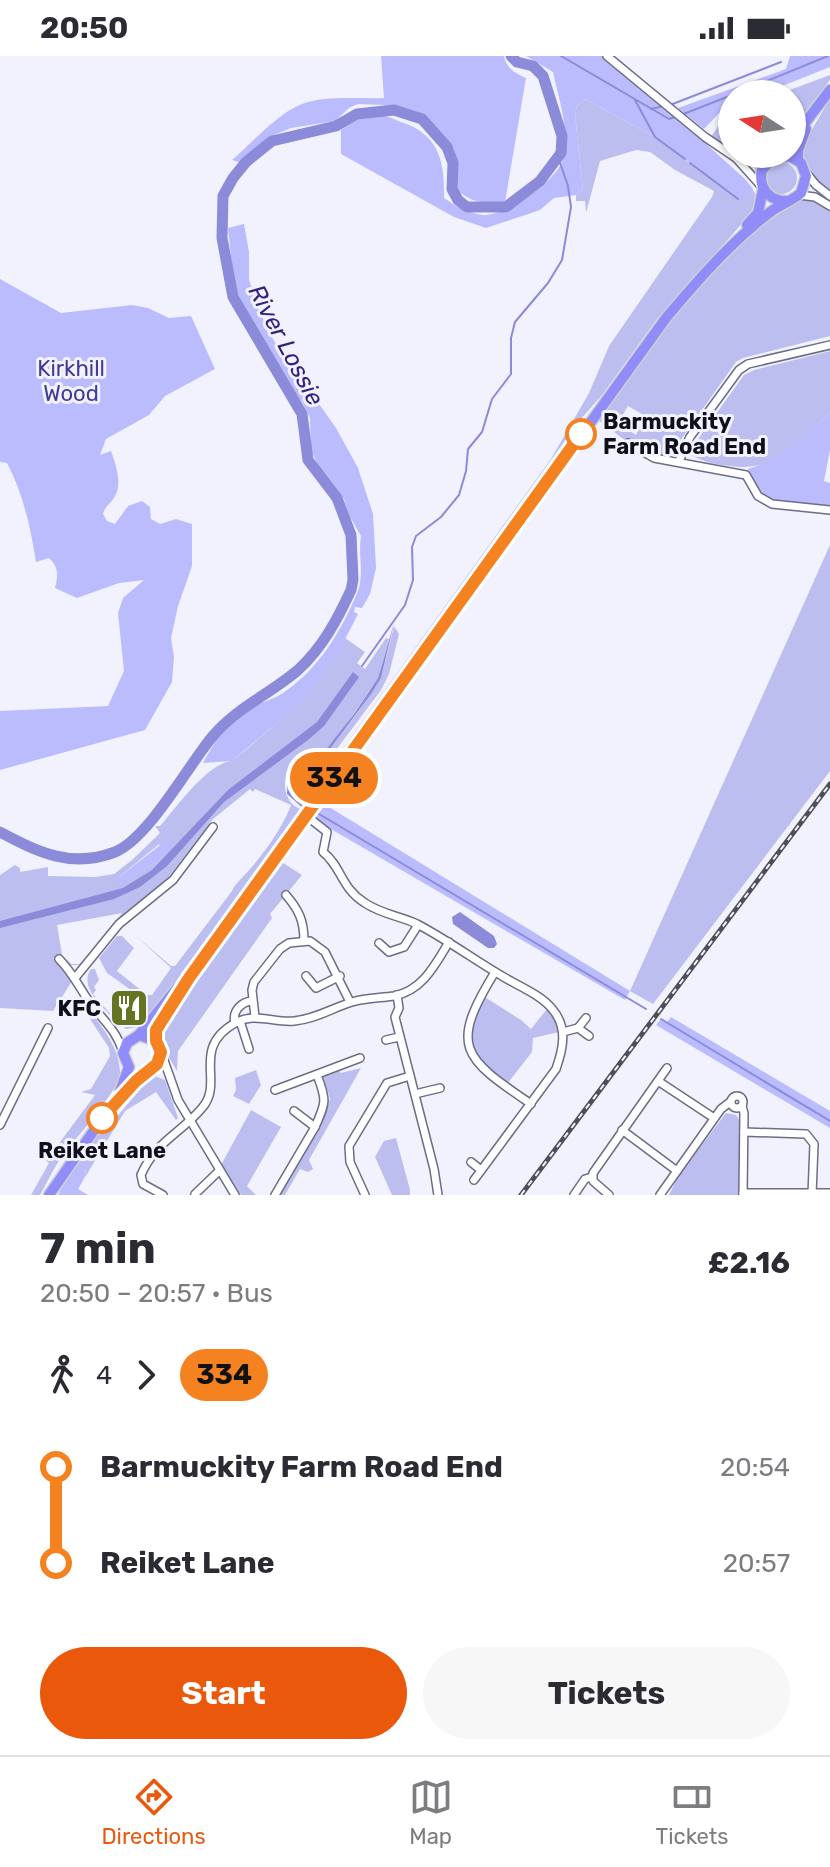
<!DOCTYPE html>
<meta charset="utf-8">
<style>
body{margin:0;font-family:Rubik,sans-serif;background:#f7f7f7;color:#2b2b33;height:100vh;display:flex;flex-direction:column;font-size:30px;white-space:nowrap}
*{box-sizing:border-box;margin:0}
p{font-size:26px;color:#7c7c81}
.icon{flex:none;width:44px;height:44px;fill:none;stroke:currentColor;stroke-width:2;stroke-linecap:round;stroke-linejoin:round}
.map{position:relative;height:1139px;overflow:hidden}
.panel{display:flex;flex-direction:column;background:#fff;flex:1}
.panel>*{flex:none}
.badge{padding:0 16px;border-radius:26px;font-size:28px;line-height:52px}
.needle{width:52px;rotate:282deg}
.buttons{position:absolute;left:718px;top:24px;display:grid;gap:16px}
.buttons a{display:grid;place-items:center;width:88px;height:88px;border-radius:50%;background:#fff;box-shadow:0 2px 6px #0004;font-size:40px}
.map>.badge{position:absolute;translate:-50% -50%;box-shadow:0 0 0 4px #fff}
.legs{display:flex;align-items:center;gap:12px;height:88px;padding:0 40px;font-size:26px}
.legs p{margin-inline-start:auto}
.headline{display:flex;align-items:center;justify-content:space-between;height:136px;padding:0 40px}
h1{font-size:44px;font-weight:700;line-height:60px}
.button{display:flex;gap:16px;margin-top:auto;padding:16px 40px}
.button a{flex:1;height:92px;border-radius:48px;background:#ea580c;color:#fff;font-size:32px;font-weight:700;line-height:92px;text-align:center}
.button a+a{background:#f7f7f7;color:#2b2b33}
ul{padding:0 40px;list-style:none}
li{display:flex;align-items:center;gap:28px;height:96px;font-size:30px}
li i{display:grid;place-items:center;width:12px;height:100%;margin:0 10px;background:currentColor}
li i::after{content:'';width:20px;height:20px;margin:-10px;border:6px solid;border-radius:50%;background:#fff}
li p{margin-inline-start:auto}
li:first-child i{background:linear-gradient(#0000 50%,currentColor 0)}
li:last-child i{background:linear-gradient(currentColor 50%,#0000 0)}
.status{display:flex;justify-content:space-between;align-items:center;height:56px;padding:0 40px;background:#fff;direction:ltr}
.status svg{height:22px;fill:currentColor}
.tab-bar{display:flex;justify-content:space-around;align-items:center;height:112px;border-top:2px solid #e1e1e2;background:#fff;font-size:22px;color:#7c7c81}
.tab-bar a{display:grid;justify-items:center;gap:4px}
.tab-bar .current{color:#ea580c}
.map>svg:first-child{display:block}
</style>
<div class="status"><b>20:50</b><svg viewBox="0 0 49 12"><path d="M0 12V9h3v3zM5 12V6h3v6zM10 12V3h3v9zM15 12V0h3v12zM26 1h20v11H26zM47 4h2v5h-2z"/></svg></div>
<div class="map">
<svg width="830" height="1139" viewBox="0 0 830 1139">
<rect width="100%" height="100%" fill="#f1f2fe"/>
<g fill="#bcbef0" fill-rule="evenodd">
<polygon points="830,19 830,24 792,73 792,38 779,38"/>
<path d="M585,43L655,81L737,143L747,142L753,133L756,140L755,153L657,263L602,339L573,372L552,409L315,738L310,750L299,747L290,735L292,715L330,693L358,656L381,622L394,570L399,578L389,618L381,634L336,694L298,719C293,726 296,738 303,744L329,712L551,403L589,337L609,290L712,141L714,135L675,114L650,96L636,94L600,105L586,157L585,145H576V139L583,134L575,58L577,50Z"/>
<polygon points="830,43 830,135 820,127 801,103 804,99 804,91 802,90"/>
<polygon points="732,56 732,93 710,82 727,58"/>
<circle cx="781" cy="122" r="16"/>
<path d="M802,142L814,143L830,153V280L743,302L736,306L680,385L675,398C671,399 667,400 663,401C645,402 613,375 598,364C656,282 715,195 802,142ZM628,350L645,360L636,379L618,367Z"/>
<path d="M830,295V356C800,385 775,417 730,410C713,408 702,406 688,397L744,319L754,314Z"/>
<polygon points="830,489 830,715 653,948 630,935"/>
<path d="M345,582L365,596L357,607L365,613L386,582L389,583L378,622L344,672L328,691L288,714C280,731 288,753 306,754L184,921L144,965L137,971L126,973C112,960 76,933 91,913H95L99,924L94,931L96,934L93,938C103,949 114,966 129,967L145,944L107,917L99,902L117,880H122L134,892L117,915L147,939H152L171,912L135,879L171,910H175L232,835C234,829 244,820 250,813C265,796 284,769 291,749L255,733L253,736L250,733L212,764L165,826L126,856L106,877L122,857L57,869L62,899L71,908H80L96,890L80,909H70L61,901L72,925L53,955L0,952V819L15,809L20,812V816L48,811V820L95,821L114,818L132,804L160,777L155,770H160C177,751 207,707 232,705C277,668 319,634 345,582ZM174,788L158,805L119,829V821L158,789Z"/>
<polygon points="280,805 302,819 270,858 272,862 178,995 177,1015 162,990 161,973 177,947"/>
<path d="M483,940L521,964L531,973L547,953L553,959L559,976L533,982L532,996L507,1028C491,1016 469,1001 470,977C470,966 479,951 483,940Z"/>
<path d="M94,960C106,976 119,994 120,1015C122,1031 80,1078 69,1091C57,1105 49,1123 40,1139H31L49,1107L46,1105L95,1039L81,1036L91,1033L110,1000L109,992L90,963Z"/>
<polygon points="361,1012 309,1104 313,1113 308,1116 300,1113 285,1139 277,1139 327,1055 330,1042 323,1021 339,1015 341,1017"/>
<polygon points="256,1014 261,1029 249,1048 233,1040 236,1034 235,1022"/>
<polygon points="155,1020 165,1024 178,1062 176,1064 156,1036 125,1055 84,1123 86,1114 76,1106 88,1088 111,1068 149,1022"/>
<polygon points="251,1054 281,1071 247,1130 256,1139 241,1139 221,1109"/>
<polygon points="726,1057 736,1059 740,1065 740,1139 669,1139 678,1120"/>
<polygon points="396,1082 410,1134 410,1139 392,1139 375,1101 384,1085"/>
</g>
<g fill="#babcfe">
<path d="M381,0H504C506,12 515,17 526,22L505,146C483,147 473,148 456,133L454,93L424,60L383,49L358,48L349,52L335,65L291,72L269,81L242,107L232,104C251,88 278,57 302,48C326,39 358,43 384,42Z"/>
<path d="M526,0H607L705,81L704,86L745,123L753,133L747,143H738L655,81L585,43L577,50L575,58L583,134L576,139L554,142L540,154L486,172L454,161L341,98V74C350,69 360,61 370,59C381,57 391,62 401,66C439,78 445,106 444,142C456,150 468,158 484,159C506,159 557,125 563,103C570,74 559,44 553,16Z"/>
<polygon points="790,0 830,0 830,11 762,38 732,38 732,50 722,54 704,73 678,52 786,13"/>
<path d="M244,168L249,196V224L268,276L336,372L358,412L373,458L376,512L370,538L362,552L355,551L354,556L358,558L337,599L312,634L297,650L232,705L203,707C214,687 225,667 245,655C256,647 271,645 283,637C319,613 342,574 358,535C364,519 358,497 361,480L349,459L344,443L320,414L311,394L310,362L302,346L288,330L235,238L228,172Z"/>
<path d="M0,223L61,257L132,249L148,252L169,262L191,260L215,313L165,340L149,359L106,383L100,399L111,395C116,409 123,429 114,442C110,448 105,450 103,458L107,465L115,468L128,450L142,445L150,451L151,463L160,468L176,463L192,468V510L178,550L171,582L174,601L172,626L145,674L0,714V655L108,650L124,615L118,557L123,542L144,524L119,527L77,542L55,532C58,520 59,511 49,502L36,506C31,473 23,437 7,407L0,406Z"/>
<path d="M830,356V394L824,425L830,427V450L771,444L760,438L748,413C787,400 801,384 830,356Z"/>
<polygon points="329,751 630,935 625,944 312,762 320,752"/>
<polygon points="168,783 174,789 158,805 119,830 116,825 119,821"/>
<polygon points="671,961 830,1055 830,1072 656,969 661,963 667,966"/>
<path d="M76,1106L85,1109C87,1119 83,1125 78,1133L88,1139H58Z"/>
</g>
<g fill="#8b8bda">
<polygon points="394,567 381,622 371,638 330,693 292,715 289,730 296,745 307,748 304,753 287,738 288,716 328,691 354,658 378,622"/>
<polygon points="353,616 359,621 324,670 308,684 224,746 167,810 140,831 114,843 0,872 0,865 123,832 152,814 228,734 317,666"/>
<polygon points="460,856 494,880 497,888 494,892 488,892 453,868 452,861"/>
</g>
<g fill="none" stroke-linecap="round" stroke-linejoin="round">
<g stroke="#8b8bda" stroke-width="2">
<polyline points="561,0 669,63 675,61"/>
<polyline points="735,38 828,0"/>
<polyline points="635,44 655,81 685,103"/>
<polyline points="670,49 781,6"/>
<polyline points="651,53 664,50"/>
<polyline points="681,59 732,39"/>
<polyline points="690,107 738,143"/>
<polyline points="362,610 405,549 413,524 412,491 416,480 441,461 459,439 466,415 468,393 482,376 492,343 511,318 511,282 515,266 548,227 562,204 571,151 568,130 558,101"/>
<polyline points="314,755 646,953"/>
<polyline points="661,963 830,1065"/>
</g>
<path stroke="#8b8bda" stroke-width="11" d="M0,776C38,796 71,813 115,796C148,783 188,710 212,681C236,652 270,638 298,614C323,591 337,564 351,534L353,524L351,479L337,442L308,404L302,358L233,241L222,182L223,140L233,122L246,106L272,85L336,70L357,58L394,54L422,63L447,91L453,107L452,133L458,144L467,151H506L540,125L561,97L562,80L543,20L533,10L517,6L511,0"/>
<g stroke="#6c6d86" stroke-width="10">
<g id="minor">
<polyline points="607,0 705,81 736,102"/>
<polyline points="807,118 816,129 830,140"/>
<polyline points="761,130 736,102 748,105 769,104"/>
<polyline points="799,139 815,141 830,150"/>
<polyline points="628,387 654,402 746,419 758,440 772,448 830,454"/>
<polyline points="679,405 690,381 739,314 748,308 830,289"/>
<path d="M313,765L327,776L323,796C342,811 340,831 365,847C381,858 400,860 417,868C446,883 473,903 502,920C518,930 542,939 553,954C568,972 563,993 556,1013L474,1124"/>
<path d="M286,839C299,854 304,865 304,885"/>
<polyline points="379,887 389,896 404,891 418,869"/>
<path d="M59,903C71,915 77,927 86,941C99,961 116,972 123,996"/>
<path d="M495,916C449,991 462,1001 531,1048"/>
<polyline points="306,920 316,932 340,920"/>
<polyline points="75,922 119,868 173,824 213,771"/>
<polyline points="397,939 399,952 395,961 434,1113 438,1139"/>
<polyline points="255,961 252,934 254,926 280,893 289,887 310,885 325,896 350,946"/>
<polyline points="240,965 249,993"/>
<path d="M235,967C232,955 241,946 252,945"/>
<polyline points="578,972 586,962"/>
<polyline points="563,976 578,972 589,980"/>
<polyline points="386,984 399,981"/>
<polyline points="161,996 178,1044 235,1139"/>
<polyline points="658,1025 714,1062"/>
<polyline points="275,1034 360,1002"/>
<polyline points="415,1038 440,1032"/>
<circle cx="737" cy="1046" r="6"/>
<polyline points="742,1050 744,1057 743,1139"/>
<polyline points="0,1069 48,972"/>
<path d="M315,1071C326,1047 327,1044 317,1019"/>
<polyline points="622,1074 677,1115"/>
<polyline points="744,1076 806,1078 814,1088 812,1139"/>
<polyline points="471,1106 481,1114"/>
<polyline points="743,1137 830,1137"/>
<polyline points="195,1138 219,1115"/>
<path d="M163,1139L143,1128L141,1119C155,1086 180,1078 202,1052C225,1026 190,993 235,967C254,956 274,967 294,965C316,963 332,952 352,946C365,942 380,942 394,940C423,934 435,909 449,886"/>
<polyline points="275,1139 315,1071 294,1055"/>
<polyline points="365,1139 350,1106 349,1090 387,1027 410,1020"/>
<polyline points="574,1139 585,1123 592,1121"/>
<polyline points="609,1139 593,1125 593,1117 667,1012"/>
<polyline points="660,1139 721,1053 730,1046"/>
</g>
</g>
<g stroke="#cfcfd1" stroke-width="13">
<g id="highway">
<polyline points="792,84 830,34"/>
<path d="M777,99L762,114C758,133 770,146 789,145"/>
<polyline points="798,105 798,94 806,73"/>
<polyline points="747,169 758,157 763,133"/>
<polyline points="139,979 178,931"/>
<polyline points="120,1035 129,1011 123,997 127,987 139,979 156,985"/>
<path d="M49,1139L106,1057L136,1025L157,1008L161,996L156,985V974L189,922L666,262C698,224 729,188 769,157C779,149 792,145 801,137L806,120L801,107L789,100L771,103"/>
</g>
</g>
<use href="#minor" stroke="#fff" stroke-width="7"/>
<use href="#highway" stroke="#908cf9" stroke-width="10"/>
<g stroke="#4f4f5a" stroke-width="5">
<polyline id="rail" points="521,1139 830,728"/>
</g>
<use href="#rail" stroke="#f1f2fe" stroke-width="2" stroke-dasharray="6" stroke-linecap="butt"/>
</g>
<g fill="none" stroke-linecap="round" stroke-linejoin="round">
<g stroke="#fff" stroke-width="18">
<polyline id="line-1" points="102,1062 136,1025 157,1008 161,996 156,985 156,974 189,922 581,378"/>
</g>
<use href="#line-1" stroke="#f58220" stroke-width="12"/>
</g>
<defs>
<g id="restaurant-square" transform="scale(2)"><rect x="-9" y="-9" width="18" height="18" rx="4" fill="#657421" stroke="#f1f2fe"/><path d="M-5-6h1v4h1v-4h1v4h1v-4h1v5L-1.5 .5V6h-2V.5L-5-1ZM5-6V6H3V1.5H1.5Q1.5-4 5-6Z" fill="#fff"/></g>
</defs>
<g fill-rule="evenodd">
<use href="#restaurant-square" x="129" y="952"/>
</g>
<g fill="#fff" stroke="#f58220" stroke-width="4">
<circle cx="581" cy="378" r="14"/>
<circle cx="102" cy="1062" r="14"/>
</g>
<g text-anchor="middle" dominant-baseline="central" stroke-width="6" stroke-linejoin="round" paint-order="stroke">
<g font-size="22" fill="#433996" stroke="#f1f2fe">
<text x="71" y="312">Kirkhill<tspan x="71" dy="25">Wood</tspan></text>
</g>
<g font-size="22" font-weight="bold" fill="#10101a" stroke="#f1f2fe" text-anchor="start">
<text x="603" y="365">Barmuckity<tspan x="603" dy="25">Farm Road End</tspan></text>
<text x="102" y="1094" text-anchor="middle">Reiket Lane</text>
</g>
<g font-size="22" font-weight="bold" fill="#10101a" stroke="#f1f2fe" text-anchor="end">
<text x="101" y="952">KFC</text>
</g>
<g font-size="24" font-style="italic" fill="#32227e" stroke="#f1f2fe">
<text transform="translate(286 289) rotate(62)">River Lossie</text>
</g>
</g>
</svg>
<div class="buttons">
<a><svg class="needle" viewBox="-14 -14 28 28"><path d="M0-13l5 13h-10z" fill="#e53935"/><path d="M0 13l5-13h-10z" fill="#7c7c81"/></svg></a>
</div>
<b class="badge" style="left:334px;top:722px;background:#f58220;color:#111">334</b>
</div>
<section class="panel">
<div class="headline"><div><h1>7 min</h1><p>20:50 – 20:57 · Bus</p></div><b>£2.16</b></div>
<div class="legs"><svg class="icon" aria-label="walk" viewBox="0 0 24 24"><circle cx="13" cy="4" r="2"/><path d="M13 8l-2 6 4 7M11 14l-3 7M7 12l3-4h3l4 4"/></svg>4<svg class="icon" aria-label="forward" viewBox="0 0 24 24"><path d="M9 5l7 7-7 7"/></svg><b class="badge" style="background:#f58220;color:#111">334</b></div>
<ul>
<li><i style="color:#f58220"></i><b>Barmuckity Farm Road End</b><p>20:54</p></li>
<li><i style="color:#f58220"></i><b>Reiket Lane</b><p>20:57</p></li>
</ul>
<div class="button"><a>Start</a><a>Tickets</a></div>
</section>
<nav class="tab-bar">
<a class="current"><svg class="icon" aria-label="directions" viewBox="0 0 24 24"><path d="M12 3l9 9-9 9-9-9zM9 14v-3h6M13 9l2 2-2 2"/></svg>Directions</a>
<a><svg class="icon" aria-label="map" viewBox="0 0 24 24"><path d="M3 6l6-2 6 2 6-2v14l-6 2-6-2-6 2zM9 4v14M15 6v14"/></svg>Map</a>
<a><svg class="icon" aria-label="tickets" viewBox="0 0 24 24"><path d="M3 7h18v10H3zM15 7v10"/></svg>Tickets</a>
</nav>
